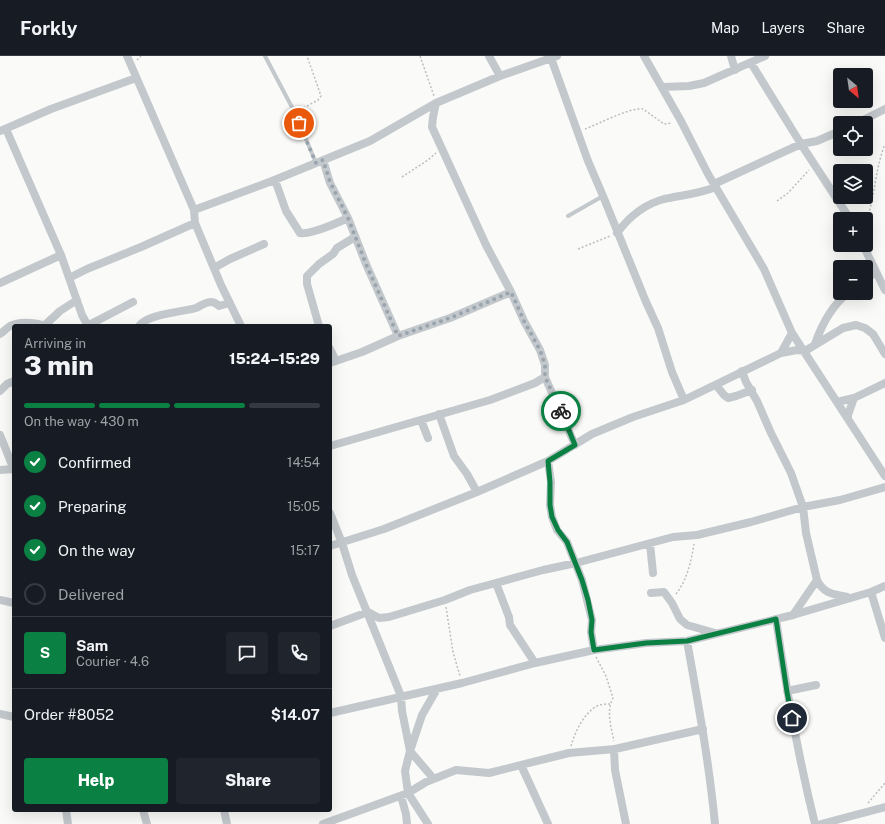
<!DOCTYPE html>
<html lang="en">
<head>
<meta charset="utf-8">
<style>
	:root { --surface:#171b24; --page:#20242c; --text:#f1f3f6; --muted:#9ea1a6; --line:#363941; --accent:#0b8043 }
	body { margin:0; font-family:"Public Sans",sans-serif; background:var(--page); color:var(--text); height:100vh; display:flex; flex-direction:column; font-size:15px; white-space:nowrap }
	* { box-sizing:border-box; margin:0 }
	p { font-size:13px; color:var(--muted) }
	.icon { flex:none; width:22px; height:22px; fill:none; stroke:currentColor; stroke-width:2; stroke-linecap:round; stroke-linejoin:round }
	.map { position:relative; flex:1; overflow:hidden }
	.drawer { position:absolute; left:12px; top:268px; width:320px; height:488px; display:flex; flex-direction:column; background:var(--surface); border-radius:4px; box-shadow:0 4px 16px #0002 }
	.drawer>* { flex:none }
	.needle { width:26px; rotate:151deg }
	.fabs { position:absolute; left:833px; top:12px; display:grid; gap:8px }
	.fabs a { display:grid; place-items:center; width:40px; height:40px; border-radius:4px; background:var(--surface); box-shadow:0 4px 16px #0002; font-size:20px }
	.pin { position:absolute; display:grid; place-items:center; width:34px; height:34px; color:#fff; margin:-17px; border:2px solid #fff; border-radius:50%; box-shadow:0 1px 4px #0007 }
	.courier { position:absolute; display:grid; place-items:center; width:40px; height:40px; margin:-20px; border:3px solid #0b8043; border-radius:50%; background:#fff; color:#222; box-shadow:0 1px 5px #0007 }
	.summary em { font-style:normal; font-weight:800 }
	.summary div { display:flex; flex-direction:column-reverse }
	.summary { display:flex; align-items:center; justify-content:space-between; height:68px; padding:0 12px }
	h1 { font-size:26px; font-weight:800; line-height:30px }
	.bar { display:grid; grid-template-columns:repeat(4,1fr); gap:6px 4px; align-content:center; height:48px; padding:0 12px }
	.bar i { height:5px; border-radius:3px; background:var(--line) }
	.bar .on { background:var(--accent) }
	.bar p { grid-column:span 4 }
	.line { display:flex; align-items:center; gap:10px; padding:0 12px; border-top:1px solid var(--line) }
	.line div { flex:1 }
	.round { display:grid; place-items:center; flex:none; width:42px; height:42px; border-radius:4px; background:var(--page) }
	ol { padding:0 12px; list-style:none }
	li { display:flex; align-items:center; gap:12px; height:44px }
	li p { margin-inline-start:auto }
	li .icon { padding:4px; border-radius:50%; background:var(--accent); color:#fff; stroke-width:4 }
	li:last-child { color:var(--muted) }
	li i { width:22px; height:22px; border:2px solid var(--line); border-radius:50% }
	.cta { display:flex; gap:8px; margin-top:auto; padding:8px 12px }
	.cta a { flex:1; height:46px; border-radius:4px; background:var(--accent); color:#fff; font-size:16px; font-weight:800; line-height:46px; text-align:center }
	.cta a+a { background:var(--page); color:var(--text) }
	header { display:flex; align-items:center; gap:24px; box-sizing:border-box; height:56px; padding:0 20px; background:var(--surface); border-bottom:1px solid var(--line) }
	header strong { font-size:19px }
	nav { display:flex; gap:22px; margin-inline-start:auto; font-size:14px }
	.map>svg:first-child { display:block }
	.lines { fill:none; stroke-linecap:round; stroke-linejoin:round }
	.path { stroke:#bbbfc2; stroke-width:1.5; stroke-dasharray:2 2; stroke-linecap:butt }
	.service { stroke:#c3c8cc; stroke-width:4 }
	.minor { stroke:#c3c8cc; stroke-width:8 }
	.done { stroke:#99a4ac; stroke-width:4; stroke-dasharray:0 7.2 }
	.route { stroke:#0b8043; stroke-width:5 }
</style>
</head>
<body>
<header>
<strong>Forkly</strong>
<nav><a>Map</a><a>Layers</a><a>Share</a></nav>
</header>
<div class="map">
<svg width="885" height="768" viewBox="0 0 885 768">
	<rect width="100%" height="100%" fill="#fafaf8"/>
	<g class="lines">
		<path class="path" d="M420,0L434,40
			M137,4L141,0
			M300,54L318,44L321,40L307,0
			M585,73C599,68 630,51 643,53L664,68L672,67
			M402,121L428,104L436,97
			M777,145L788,137L809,114
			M866,166C875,141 875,113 885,88
			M578,193L610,180
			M676,538C687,524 691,506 694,488
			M446,551L453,596L460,620
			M596,601L606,620L613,642C606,655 611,671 614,685
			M571,690C575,676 584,657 597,650C601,648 606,648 610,648
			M868,747L885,727"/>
		<path class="service" d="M265,0L295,57L316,107
			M568,160L603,140"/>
		<path class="minor" d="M127,0L194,154L195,167L221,229L241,270
			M489,0L500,20
			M644,0L681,65L708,118L764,213L792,277L885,420
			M731,0L735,14
			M551,2L588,105L603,140L646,246L658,272L672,316L684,344
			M751,7L801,88L850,163
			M663,31L689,30L704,27L765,0
			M436,47L433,61L432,71L486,189L511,236L524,265L540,294L545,309V321L575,389
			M857,67L885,53
			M6,73L61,199L82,259L88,270
			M0,75L51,53L136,22
			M323,104L330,127L348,162L366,208L398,280
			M275,124L286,155L300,177C310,179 337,167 348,162
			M714,128L801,88L817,85L840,75
			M194,154L272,125L370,85L436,47L500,20L557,0
			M617,177C629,161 645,148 664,143C683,139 698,138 716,131
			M863,189L885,234
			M214,212L230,203L264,188
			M69,222L87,213L141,191L195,167
			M866,223L876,216
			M0,227L61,199
			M45,269L60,255L77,244
			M87,270L133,246
			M139,270C147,258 182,256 196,252C201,250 205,246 211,246C214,246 217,248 219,250L230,247
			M319,270L307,228V220L319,208L333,198L337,192L355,181
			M0,278C3,276 7,272 10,270C21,264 36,267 47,270
			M815,288C822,268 831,250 848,237
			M330,293L336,305
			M781,297L797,294L805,295L843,272L856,269L865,272L873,278L885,298
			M330,307L362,296L398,280L450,262L511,236
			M742,315L746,326L757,345L771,377L791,417L803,451L806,477L817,524L793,559
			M716,329L724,339L728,342L736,340L752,334
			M0,335L7,328L14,325
			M837,346L854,342L885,327
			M439,358L454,400L467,418L477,436
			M848,362V359L854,342
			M421,364L428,382
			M0,379L14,414
			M330,390L490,344L535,327L545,321
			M548,405L551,426L550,449L552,461L557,474L567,486L582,524L592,564L591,576L594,594
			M0,414L14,413
			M330,457L342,487L352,519L401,640L402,655L410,695L405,715L408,737L428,768
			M650,488L653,517
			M330,490L384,473L477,436L548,405L592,378L633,361L684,344L781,297L792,277
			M817,524C824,538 833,538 847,541
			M496,527L509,561L510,569L535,607
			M871,536L885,582
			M651,537L664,536L672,547L680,563L687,569L715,577
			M0,544L14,547
			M776,563C786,632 798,700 815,768
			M330,570L368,556L379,562L389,561L445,544L470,534L543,514L576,507L673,481L697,479L751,466L803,451L840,444L885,431
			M687,585C698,646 709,706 715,768
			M787,635L816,629
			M330,657L462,627L535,607L594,594L646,587L687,585L793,559L871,536L885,530
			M0,658L14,661
			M614,693L615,714L626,768
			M521,709L548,768
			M433,722L410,695L422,659L437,633
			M401,740L406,758L407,768
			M66,754L68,768
			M143,754L147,768
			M224,754L227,768
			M323,768L408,737L426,726L456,714L489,717L569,697L615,693L703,673
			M821,768L885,751"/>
	</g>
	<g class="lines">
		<path class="done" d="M299,67L316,107L323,104L330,126L348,162L366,208L398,280L450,262L511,236L524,265L540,294L545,309V321L561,355"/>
		<path class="route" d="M561,355L575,389L548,405L550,426V449L552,461L558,474L567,486L582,524L588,544L592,564L591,576L594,594L646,587L687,585L776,563L787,636L792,662"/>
	</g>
</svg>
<div class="fabs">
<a><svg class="needle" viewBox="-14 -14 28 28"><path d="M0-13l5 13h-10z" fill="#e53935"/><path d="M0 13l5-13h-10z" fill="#9ea1a6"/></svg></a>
<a><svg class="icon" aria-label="locate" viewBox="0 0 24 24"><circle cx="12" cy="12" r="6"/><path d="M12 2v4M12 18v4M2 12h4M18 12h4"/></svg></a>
<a><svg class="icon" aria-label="layers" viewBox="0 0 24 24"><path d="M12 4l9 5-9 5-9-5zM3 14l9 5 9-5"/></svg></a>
<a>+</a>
<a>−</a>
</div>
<div class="pin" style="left:299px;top:67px;background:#ea580c"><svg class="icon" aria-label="bag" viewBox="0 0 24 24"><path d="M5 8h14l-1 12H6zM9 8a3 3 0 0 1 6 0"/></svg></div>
<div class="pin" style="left:792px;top:662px;background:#1f2937"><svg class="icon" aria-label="home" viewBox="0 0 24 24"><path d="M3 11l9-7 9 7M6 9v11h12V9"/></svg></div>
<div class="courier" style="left:561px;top:355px"><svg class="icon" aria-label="bike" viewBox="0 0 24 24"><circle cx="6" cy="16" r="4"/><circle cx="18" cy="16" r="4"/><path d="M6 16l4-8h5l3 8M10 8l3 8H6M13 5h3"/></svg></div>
<section class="drawer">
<div class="summary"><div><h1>3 min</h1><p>Arriving in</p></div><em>15:24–15:29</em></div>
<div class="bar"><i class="on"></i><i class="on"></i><i class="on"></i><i></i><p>On the way · 430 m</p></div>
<ol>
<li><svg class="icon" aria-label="check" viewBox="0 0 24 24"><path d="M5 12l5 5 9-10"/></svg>Confirmed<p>14:54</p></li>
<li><svg class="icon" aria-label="check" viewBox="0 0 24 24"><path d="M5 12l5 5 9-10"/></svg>Preparing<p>15:05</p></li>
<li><svg class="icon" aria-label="check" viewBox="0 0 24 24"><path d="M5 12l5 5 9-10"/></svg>On the way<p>15:17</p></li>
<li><i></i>Delivered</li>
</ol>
<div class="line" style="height:72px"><b class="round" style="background:var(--accent);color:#fff">S</b><div><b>Sam</b><p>Courier · 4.6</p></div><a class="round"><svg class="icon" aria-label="chat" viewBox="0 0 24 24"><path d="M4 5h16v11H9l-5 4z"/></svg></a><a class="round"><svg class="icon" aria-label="phone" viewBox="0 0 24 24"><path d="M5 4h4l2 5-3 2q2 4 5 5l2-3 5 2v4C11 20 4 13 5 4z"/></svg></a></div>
<div class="line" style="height:52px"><div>Order #8052</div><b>$14.07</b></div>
<div class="cta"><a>Help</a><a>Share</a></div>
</section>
</div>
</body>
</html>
